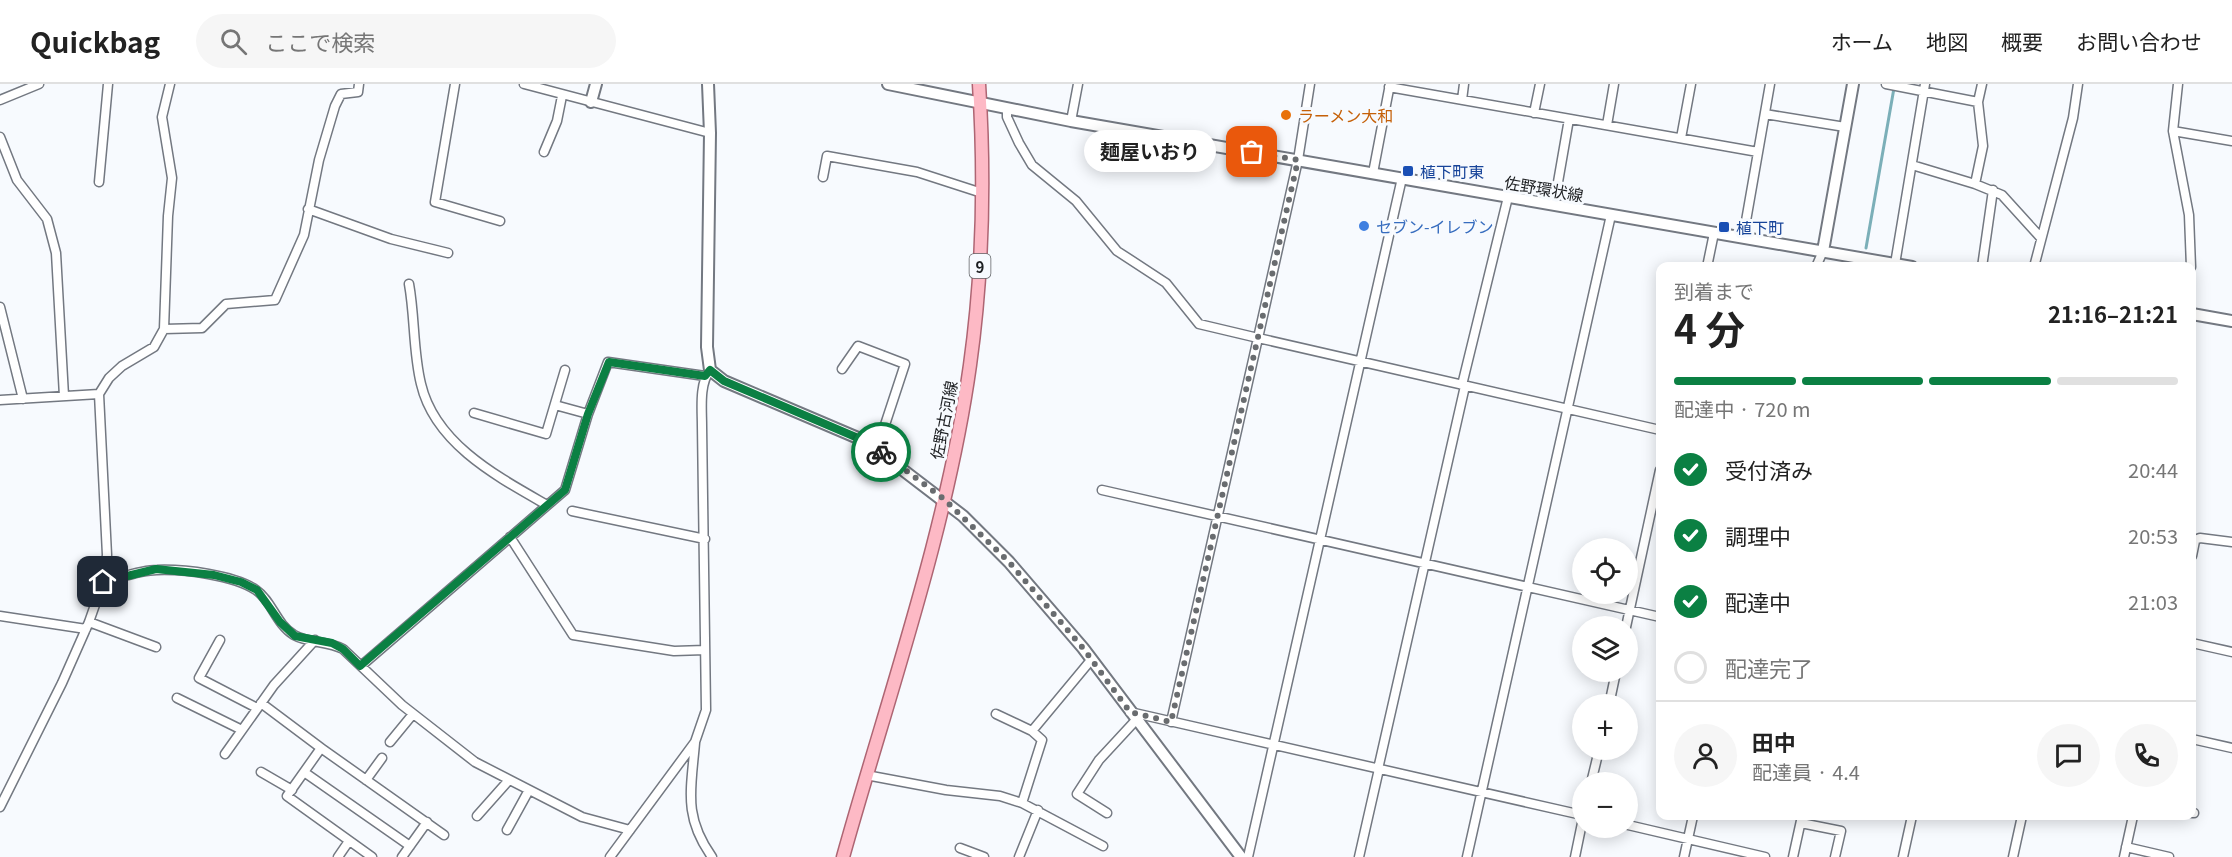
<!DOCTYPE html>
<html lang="ja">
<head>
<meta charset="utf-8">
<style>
	:root { --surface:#fff; --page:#f6f6f6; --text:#222; --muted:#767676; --line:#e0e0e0; --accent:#0b8043 }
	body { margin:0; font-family:Georgia,"Noto Sans JP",serif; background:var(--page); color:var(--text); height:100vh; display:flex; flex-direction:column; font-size:22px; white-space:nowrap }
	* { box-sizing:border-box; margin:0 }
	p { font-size:20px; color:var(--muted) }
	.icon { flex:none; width:33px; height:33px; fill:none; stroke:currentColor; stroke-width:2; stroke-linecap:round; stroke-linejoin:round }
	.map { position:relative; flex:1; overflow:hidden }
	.sheet { position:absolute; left:1656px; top:178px; width:540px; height:558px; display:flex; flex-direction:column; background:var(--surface); border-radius:12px; box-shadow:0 3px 15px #0003 }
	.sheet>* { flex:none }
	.fabs { position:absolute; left:1572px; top:454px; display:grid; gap:12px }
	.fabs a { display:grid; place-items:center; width:66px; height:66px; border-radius:50%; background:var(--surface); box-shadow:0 3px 15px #0003; font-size:30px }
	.pin { position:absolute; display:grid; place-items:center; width:51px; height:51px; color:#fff; margin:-26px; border-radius:12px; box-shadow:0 3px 9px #0006 }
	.courier { position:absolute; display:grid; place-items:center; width:60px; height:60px; margin:-30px; border:4px solid #0b8043; border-radius:50%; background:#fff; color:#222; box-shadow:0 2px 8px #0007 }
	.bubble { position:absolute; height:42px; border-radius:21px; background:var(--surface); box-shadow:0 3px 15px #0003; font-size:20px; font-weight:700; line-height:42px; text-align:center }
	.headline em { font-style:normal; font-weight:700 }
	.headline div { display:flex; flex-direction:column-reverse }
	.headline { display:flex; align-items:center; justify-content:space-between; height:102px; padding:0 18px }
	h1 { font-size:39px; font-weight:700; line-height:45px }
	.bar { display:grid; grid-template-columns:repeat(4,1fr); gap:9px 6px; align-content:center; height:72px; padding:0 18px }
	.bar i { height:8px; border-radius:4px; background:var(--line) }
	.bar .on { background:var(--accent) }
	.bar p { grid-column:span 4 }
	.line { display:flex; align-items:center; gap:15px; padding:0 18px; border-top:2px solid var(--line) }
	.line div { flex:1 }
	.round { display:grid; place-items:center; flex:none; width:63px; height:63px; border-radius:32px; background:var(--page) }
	ol { padding:0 18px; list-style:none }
	li { display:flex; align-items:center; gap:18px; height:66px }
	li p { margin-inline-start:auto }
	li .icon { padding:6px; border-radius:50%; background:var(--accent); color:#fff; stroke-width:4 }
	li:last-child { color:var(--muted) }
	li i { width:33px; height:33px; border:3px solid var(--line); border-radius:50% }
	header { display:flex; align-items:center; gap:36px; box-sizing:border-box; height:84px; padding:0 30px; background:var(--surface); border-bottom:2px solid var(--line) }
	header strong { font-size:28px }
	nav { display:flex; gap:33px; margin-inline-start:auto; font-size:21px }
	.search { width:420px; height:54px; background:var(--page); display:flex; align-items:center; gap:15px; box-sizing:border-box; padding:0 21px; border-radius:33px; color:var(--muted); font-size:22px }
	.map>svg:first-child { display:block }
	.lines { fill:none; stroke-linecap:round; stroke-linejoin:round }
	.stream { stroke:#7bafb8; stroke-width:3 }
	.street-casing { stroke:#737881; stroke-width:11 }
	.secondary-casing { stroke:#737881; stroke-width:14 }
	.primary-casing { stroke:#ae6573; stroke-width:15 }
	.street { stroke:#fff; stroke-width:8 }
	.secondary { stroke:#fff; stroke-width:10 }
	.primary { stroke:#fdb9c5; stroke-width:12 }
	.done { stroke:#696c6f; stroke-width:6; stroke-dasharray:0 10.8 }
	.route { stroke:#0b8043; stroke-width:8 }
	.food-dot { fill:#e8710a; stroke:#f7fafe; stroke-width:2 }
	.transit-dot { fill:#1a4fb4; stroke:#f7fafe; stroke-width:2 }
	.shop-dot { fill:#3f7fe0; stroke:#f7fafe; stroke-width:2 }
	.labels { text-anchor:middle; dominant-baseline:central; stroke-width:6; stroke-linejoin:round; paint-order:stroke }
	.shield { fill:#f7fafe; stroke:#5e6164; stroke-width:1.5 }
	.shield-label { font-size:15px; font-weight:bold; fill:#1d1f22 }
	.food-label { font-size:16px; fill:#c56008; stroke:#f7fafe; text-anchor:start }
	.transit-label { font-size:16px; fill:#164399; stroke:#f7fafe; text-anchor:start }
	.street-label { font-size:16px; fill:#1d1f22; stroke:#f7fafe }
	.shop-label { font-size:16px; fill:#366cbe; stroke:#f7fafe; text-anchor:start }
</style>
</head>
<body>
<header>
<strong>Quickbag</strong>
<div class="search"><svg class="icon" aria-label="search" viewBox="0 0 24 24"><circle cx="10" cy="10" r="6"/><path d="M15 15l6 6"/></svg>ここで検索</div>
<nav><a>ホーム</a><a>地図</a><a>概要</a><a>お問い合わせ</a></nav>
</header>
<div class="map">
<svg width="2232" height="773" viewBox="0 0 2232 773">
	<rect width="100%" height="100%" fill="#f7fafe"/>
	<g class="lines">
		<path class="stream" d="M1866,164L1894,4"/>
		<g class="street-casing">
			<path id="street" d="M455,0L435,118L500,137
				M524,0L710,49
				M1310,0L1298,76L1258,254L1660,346
				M1886,0L1978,18
				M1982,0L1978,18L1983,62L1975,100L2002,111L2041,154
				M2178,0L2173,47L2189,131L2191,183
				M1389,3L1758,68
				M0,16L39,0
				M1462,16L1464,0
				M1007,25V33L1019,59L1032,81L1076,117L1117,167L1166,199L1199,240L1258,254L1171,638
				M1534,29L1540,0
				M1765,30L1845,43
				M1071,37L1078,0
				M1607,41L1614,0
				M2173,47L2232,57
				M0,53L17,96L47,135L56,169L64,312
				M1681,54L1691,0
				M544,68L557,37L562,12
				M1912,81L1975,100
				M1373,89L1390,0
				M823,93L827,72L917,88L982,109
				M99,98L108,0
				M1554,121L1569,35
				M308,125L391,155L448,169
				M1743,154L1770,0
				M1895,180L1925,0
				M1707,183L1714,149
				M1816,183L1823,167
				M1982,183L1993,106
				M2034,183L2073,34L2078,0
				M409,200C415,233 413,268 421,300C435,360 498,393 547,421
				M0,223L23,315
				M164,245L202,244L226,220L275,216L304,151L319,76L335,22L341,10L358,8L359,0
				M842,285L858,262L905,280L877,365
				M1462,301L1508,113
				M0,316L99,310
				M555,321L588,330
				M474,329L546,350L565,286
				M1102,406L1660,533
				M572,427L705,455
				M510,453L573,551L674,567L705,566
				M2192,457L2200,454L2232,458
				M2192,472L2195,457
				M103,498C120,494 140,486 157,486C184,485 234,491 256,506C272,517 276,540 294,551C308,559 328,557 343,565L402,621L475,678L582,733L630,746
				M0,532L86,545
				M89,538L156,563
				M1626,543L1660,386
				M220,556L199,594L257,624
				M2192,559L2232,568
				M361,582L565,406L588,330L608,278L705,292
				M177,614L242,646
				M261,619L321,664
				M1609,621L1616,588
				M1130,628L1582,731
				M996,630L1032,647L1042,656L1022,719
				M1032,647L1091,576
				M2192,655L2232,664
				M390,658L413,630
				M695,659C691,706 683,732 712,773
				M225,670L274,601L315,556
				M1378,685L1465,302
				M261,688L292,706
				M304,688L410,762
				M866,691L946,706L1000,712L1022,719L1103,762
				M366,696L382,674
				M1591,699L1599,666
				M0,723L62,599L89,538L103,498L107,471L99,310L109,294L122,282L154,263L164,245L168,132L172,94L162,33L170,0
				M1107,729L1077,710L1099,676L1136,636
				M2192,729H2194
				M477,732L509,696
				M1801,739L1841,747L1835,773
				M1628,741L1765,773
				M507,746L529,706
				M2126,763L2169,773
				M960,764L984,773
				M338,773L349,757
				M372,773L287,712L321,664L444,751
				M402,773L427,738
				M610,773L695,658L706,626L702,342C702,325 699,300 710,286
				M1019,773L1038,726
				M1248,773L1402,94
				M1359,773L1379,685
				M1467,773L1611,131
				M1575,773L1582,739
				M1684,773L1693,732
				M1793,773L1802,732
				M1903,773L1912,732
				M2013,773L2022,732
				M2124,773L2133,732"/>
		</g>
		<g class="secondary-casing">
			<path id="secondary" d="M708,0L710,49L707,263L710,286L724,297L865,357L963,432L1009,478L1083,564L1241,773
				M888,0L1071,37L1912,183
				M591,18L596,0
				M1823,167L1853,0
				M2192,230L2232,237"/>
		</g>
		<g class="primary-casing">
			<path id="primary" d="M843,773C888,612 947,446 970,281C983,188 985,94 979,0"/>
		</g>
		<use href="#street" class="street"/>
		<use href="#secondary" class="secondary"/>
		<use href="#primary" class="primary"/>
	</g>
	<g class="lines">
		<path class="done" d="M881,368L944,415L1009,478L1083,564L1130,628L1171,638L1298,76L1252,68"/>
		<path class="route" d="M103,498L156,485L214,491L241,498L257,506L280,538L295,552L332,559L343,565L360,582L565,406L588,330L609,278L705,292L710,286L724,297L865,357L881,368"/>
	</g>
	<circle class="food-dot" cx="1286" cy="31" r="6"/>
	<g class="transit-dot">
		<rect x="1402" y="81" width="12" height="12" rx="3"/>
		<rect x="1718" y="137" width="12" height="12" rx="3"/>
	</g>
	<circle class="shop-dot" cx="1364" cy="142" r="6"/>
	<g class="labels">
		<rect class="shield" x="969.5" y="170" width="21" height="24" rx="4.5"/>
		<g class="shield-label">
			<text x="980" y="182">9</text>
		</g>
		<g class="food-label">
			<text x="1298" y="31">ラーメン大和</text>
		</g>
		<g class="transit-label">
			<text x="1420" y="87">植下町東</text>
			<text x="1736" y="143">植下町</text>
		</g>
		<g class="street-label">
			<text transform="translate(1544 104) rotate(10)">佐野環状線</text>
			<text transform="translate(943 336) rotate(-79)">佐野古河線</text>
		</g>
		<g class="shop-label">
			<text x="1376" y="142">セブン-イレブン</text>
		</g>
	</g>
</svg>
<div class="fabs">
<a><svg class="icon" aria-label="locate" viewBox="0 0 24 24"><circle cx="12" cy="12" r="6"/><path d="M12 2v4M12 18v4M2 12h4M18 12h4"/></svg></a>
<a><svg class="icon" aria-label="layers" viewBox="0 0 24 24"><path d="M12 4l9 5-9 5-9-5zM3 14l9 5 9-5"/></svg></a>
<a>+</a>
<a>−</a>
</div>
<div class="pin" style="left:1252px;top:68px;background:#ea580c"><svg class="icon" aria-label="bag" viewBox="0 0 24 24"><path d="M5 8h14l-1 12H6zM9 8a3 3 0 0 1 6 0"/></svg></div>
<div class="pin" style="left:103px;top:498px;background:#1f2937"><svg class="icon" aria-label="home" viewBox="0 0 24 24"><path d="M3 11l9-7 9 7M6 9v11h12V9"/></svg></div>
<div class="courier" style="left:881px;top:368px"><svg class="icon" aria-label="bike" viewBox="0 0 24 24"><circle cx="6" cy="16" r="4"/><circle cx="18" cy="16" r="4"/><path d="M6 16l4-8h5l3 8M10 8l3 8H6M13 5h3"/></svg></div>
<div class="bubble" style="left:1084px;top:46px;width:132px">麺屋いおり</div>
<section class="sheet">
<div class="headline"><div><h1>4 分</h1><p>到着まで</p></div><em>21:16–21:21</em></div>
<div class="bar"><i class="on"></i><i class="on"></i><i class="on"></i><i></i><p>配達中 · 720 m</p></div>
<ol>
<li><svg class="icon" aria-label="check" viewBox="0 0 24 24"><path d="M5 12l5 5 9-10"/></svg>受付済み<p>20:44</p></li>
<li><svg class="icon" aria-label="check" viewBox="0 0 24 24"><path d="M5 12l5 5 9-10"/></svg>調理中<p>20:53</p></li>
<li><svg class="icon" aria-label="check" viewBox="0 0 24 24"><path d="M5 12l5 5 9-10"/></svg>配達中<p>21:03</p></li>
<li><i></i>配達完了</li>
</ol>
<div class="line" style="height:108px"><a class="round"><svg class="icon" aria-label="person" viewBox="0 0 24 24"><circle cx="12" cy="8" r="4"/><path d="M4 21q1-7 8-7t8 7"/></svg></a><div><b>田中</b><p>配達員 · 4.4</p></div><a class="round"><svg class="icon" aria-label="chat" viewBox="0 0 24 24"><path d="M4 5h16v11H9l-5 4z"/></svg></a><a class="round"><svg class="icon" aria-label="phone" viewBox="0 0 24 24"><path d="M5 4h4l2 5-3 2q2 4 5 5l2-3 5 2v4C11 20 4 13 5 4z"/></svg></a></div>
</section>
</div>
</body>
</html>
